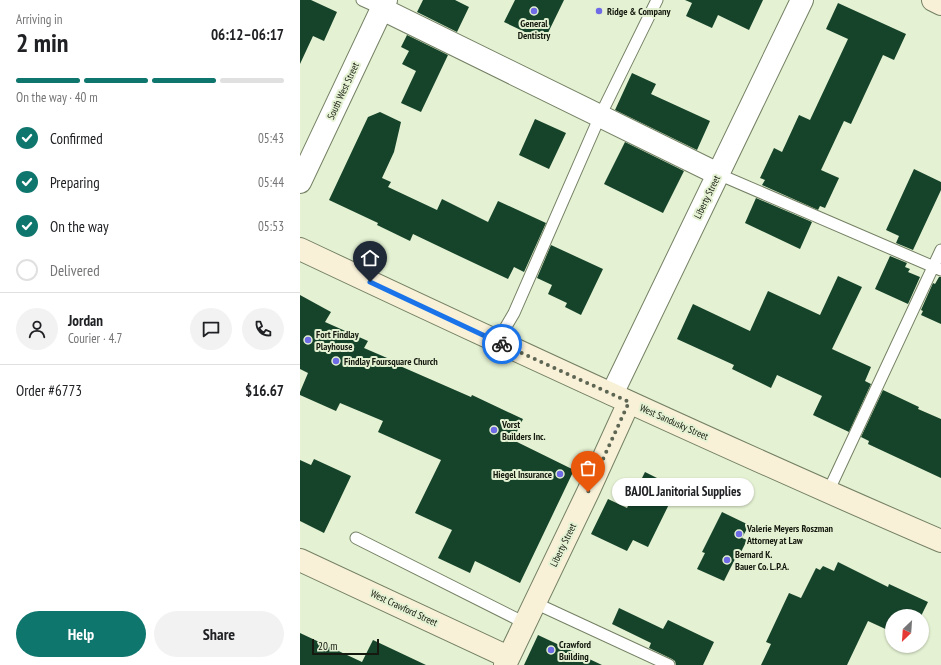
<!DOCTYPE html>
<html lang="en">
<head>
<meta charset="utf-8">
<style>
	:root { --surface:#fff; --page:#f2f2f2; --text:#202124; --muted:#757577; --line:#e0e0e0; --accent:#0f766e }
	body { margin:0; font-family:"PT Sans Narrow",sans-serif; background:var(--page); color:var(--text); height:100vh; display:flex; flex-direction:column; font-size:15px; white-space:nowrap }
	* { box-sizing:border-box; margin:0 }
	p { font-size:13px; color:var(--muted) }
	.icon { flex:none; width:22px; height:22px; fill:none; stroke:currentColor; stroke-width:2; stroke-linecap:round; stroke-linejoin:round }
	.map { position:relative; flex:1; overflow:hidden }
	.sheet { display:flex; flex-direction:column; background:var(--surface); width:300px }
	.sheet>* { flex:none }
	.needle { width:26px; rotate:205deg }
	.fabs { position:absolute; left:585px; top:609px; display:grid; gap:8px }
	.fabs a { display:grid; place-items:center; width:44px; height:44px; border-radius:50%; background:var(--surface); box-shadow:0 1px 3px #0004; font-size:20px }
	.scale { position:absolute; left:12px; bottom:10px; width:67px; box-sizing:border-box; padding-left:4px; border:2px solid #15190f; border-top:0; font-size:11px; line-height:14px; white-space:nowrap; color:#15190f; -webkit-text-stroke:3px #e4f1d2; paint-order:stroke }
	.pin { position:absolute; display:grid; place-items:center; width:34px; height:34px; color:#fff; margin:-41px -17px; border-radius:50% 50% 50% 0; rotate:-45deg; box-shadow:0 0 4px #0007 }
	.pin .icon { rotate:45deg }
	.courier { position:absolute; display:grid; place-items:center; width:40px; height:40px; margin:-20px; border:3px solid #1a73e8; border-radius:50%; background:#fff; color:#222; box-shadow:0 1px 5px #0007 }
	.bubble { position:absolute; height:28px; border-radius:14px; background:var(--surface); box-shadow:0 1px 3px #0004; font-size:13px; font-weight:600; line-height:28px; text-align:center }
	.overview em { font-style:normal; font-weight:600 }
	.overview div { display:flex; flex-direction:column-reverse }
	.overview { display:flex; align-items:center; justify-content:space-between; height:68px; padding:0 16px }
	h1 { font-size:26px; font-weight:600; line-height:30px }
	.bar { display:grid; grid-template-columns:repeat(4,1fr); gap:6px 4px; align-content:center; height:48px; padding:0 16px }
	.bar i { height:5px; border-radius:3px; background:var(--line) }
	.bar .active { background:var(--accent) }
	.bar p { grid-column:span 4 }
	.line { display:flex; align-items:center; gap:10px; padding:0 16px; border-top:1px solid var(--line) }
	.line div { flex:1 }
	.round { display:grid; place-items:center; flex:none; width:42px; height:42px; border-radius:21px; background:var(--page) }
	ol { padding:0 16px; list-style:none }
	li { display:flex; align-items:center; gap:12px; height:44px }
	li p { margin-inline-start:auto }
	li .icon { padding:4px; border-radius:50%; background:var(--accent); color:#fff; stroke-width:4 }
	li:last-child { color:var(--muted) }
	li i { width:22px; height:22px; border:2px solid var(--line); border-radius:50% }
	.action { display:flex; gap:8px; margin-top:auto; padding:8px 16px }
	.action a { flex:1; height:46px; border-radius:24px; background:var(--accent); color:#fff; font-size:16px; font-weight:600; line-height:46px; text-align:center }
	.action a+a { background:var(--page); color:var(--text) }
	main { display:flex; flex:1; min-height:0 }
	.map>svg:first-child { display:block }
	.building { fill:#16442b }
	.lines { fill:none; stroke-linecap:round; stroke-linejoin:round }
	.lane-casing { stroke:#748064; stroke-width:13 }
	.street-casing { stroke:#748064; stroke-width:24 }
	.secondary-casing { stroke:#748064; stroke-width:24 }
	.lane { stroke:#fff; stroke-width:11 }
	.street { stroke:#fff; stroke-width:22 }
	.secondary { stroke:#f8f1d8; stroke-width:22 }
	.done { stroke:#5d6553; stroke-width:4; stroke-dasharray:0 7.2 }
	.route { stroke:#1a73e8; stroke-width:5 }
	.poi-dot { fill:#6f6be6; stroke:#e4f1d2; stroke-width:1.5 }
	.labels { text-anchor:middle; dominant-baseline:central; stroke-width:4; stroke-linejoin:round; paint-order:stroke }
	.poi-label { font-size:10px; font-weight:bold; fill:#15190f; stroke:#e4f1d2; text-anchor:start }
	.street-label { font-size:10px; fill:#15190f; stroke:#e4f1d2 }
</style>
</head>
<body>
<main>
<section class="sheet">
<div class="overview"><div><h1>2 min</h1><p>Arriving in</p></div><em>06:12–06:17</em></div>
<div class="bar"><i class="active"></i><i class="active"></i><i class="active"></i><i></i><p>On the way · 40 m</p></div>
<ol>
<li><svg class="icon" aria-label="check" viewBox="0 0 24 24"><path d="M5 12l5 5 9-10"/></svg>Confirmed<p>05:43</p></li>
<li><svg class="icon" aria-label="check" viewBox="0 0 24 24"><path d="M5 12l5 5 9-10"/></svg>Preparing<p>05:44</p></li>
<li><svg class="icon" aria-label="check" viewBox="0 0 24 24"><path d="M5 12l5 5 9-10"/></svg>On the way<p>05:53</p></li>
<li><i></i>Delivered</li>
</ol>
<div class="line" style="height:72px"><a class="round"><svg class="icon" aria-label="person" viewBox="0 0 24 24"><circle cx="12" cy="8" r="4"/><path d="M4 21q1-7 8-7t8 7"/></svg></a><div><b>Jordan</b><p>Courier · 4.7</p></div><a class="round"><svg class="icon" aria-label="chat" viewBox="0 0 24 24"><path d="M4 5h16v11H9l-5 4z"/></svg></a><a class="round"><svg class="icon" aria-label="phone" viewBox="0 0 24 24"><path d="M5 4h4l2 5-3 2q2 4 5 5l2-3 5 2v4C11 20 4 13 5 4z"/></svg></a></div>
<div class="line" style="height:52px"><div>Order #6773</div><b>$16.67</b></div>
<div class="action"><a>Help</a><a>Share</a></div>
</section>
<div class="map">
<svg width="641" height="665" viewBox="0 0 641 665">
	<rect width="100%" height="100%" fill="#e4f1d2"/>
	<path class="building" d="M0,0H11L37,12L24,41L13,36L0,64Z
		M123,0H155L169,7L157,32L117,12Z
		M215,0H264L244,41L204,22Z
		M385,0H463L449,30L418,15L412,28L386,16L392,3Z
		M538,3L606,34L594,60L583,55L551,124L544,121L521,170L539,178L525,208L520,206L518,210L462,185L465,180L460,178L474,148L482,152L499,115L510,120L548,39L526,29Z
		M107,35L148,55L121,112L101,103L116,71L102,64L109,51L101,47Z
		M332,73L356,84L351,94L410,121L397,150L315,110Z
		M80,112L101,122L94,152L82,178L91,182L88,187L137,210L142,199L188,222L198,201L246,223L224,272L214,267L208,279L157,255L113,234L110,241L77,225L78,223L29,200L68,117Z
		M235,119L266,133L249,169L219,155Z
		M325,142L384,171L363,213L304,184Z
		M614,169L641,182V190L613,250L596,243L599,236L586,230Z
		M456,198L512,222L500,249L445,223Z
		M251,245L303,269L281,315L265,307L267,303L248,294L252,285L237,278Z
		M590,256L607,263L605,267L610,269L608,272L620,277L608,304L575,289Z
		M538,276L562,287L532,349L571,367L565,381L571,384L549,432L513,415L522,396L477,375L471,388L432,369L434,365L377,339L393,304L450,331L468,291L520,315Z
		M639,277H641V324L621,315L623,311L621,310L633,283L635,284Z
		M0,295L31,312L25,322L68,341L64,348L101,364L100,366L171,397L172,395L223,419L213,440L274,470L220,583L175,561L170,573L138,558L152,530L115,513L141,460L78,432L83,421L40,403L36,411L0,395V392L8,373L0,369Z
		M583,390L619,407L618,409L641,419V478L568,444L569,441L561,437Z
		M14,459L51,476L24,533L0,521V460L11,465Z
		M345,472L377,488L348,547L333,540L327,551L291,534L308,499L327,508Z
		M422,512L449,525L442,538L447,540L437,560L435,559L424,581L397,569L405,553L402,552Z
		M538,562L588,587L589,584L628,602L621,616H592V632L568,621L547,665H461L471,644L466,642L489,593L501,598L516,568L520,570L523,566L534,571Z
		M319,608L363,629L368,620L414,642L403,665H376L375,661L372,659L349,648L351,643L312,624Z
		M0,633L62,662L73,640L126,665H0Z
		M238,635L302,665H224Z"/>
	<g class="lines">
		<g class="lane-casing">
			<path id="lane" d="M62,0L82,9
				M418,174L641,270
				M197,342L214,313L300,116L357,0
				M528,492L641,250
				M56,538L225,623
				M235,603L369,665"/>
		</g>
		<g class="street-casing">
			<path id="street" d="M82,9L418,174
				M0,182L86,0
				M312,394L502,0"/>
		</g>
		<g class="secondary-casing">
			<path id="secondary" d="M633,0L641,4
				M0,249C212,349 425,448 641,541
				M0,560L208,657
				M205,665L288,492L329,402"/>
		</g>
		<use href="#lane" class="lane"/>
		<use href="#street" class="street"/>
		<use href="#secondary" class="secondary"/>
	</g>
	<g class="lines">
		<path class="done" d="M202,344L329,402L288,492"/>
		<path class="route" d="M70,282L202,344"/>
	</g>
	<g class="poi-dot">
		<circle cx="234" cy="11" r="4"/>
		<circle cx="299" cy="11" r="4"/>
		<circle cx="8" cy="340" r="4"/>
		<circle cx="36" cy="361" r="4"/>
		<circle cx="194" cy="430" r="4"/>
		<circle cx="260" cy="474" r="4"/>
		<circle cx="439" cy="534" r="4"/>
		<circle cx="427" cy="560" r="4"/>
		<circle cx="251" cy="650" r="4"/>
	</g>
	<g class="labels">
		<g class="poi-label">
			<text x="307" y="11">Ridge &amp; Company</text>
			<text x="234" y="23" text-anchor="middle">General<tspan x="234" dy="12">Dentistry</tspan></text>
			<text x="16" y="334">Fort Findlay<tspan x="16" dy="12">Playhouse</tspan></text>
			<text x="44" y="361">Findlay Foursquare Church</text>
			<text x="202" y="424">Vorst<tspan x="202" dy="12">Builders Inc.</tspan></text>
			<text x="252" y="474" text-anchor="end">Hiegel Insurance</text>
			<text x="447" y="528">Valerie Meyers Roszman<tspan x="447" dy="12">Attorney at Law</tspan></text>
			<text x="435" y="554">Bernard K.<tspan x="435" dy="12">Bauer Co. L.P.A.</tspan></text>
			<text x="259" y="644">Crawford<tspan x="259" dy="12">Building</tspan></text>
		</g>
		<g class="street-label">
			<text transform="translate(43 91) rotate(-65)">South West Street</text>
			<text transform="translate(407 197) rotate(-64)">Liberty Street</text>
			<text transform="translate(374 422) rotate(24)">West Sandusky Street</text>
			<text transform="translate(263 545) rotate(-64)">Liberty Street</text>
			<text transform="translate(104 608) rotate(25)">West Crawford Street</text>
		</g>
	</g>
</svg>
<div class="fabs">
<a><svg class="needle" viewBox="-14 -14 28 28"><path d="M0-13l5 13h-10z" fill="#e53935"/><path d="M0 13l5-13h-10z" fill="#757577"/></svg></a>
</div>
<div class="scale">20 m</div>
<div class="pin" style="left:288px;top:492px;background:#ea580c"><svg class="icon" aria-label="bag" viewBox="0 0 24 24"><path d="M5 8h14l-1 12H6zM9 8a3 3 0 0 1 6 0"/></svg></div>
<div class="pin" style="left:70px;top:282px;background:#1f2937"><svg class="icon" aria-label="home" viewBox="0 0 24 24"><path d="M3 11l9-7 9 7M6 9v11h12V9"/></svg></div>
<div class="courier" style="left:202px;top:344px"><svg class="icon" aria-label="bike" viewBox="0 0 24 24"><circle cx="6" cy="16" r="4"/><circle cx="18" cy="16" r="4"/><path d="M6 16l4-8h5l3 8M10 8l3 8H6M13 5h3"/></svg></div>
<div class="bubble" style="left:312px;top:478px;width:142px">BAJOL Janitorial Supplies</div>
</div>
</main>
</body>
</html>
